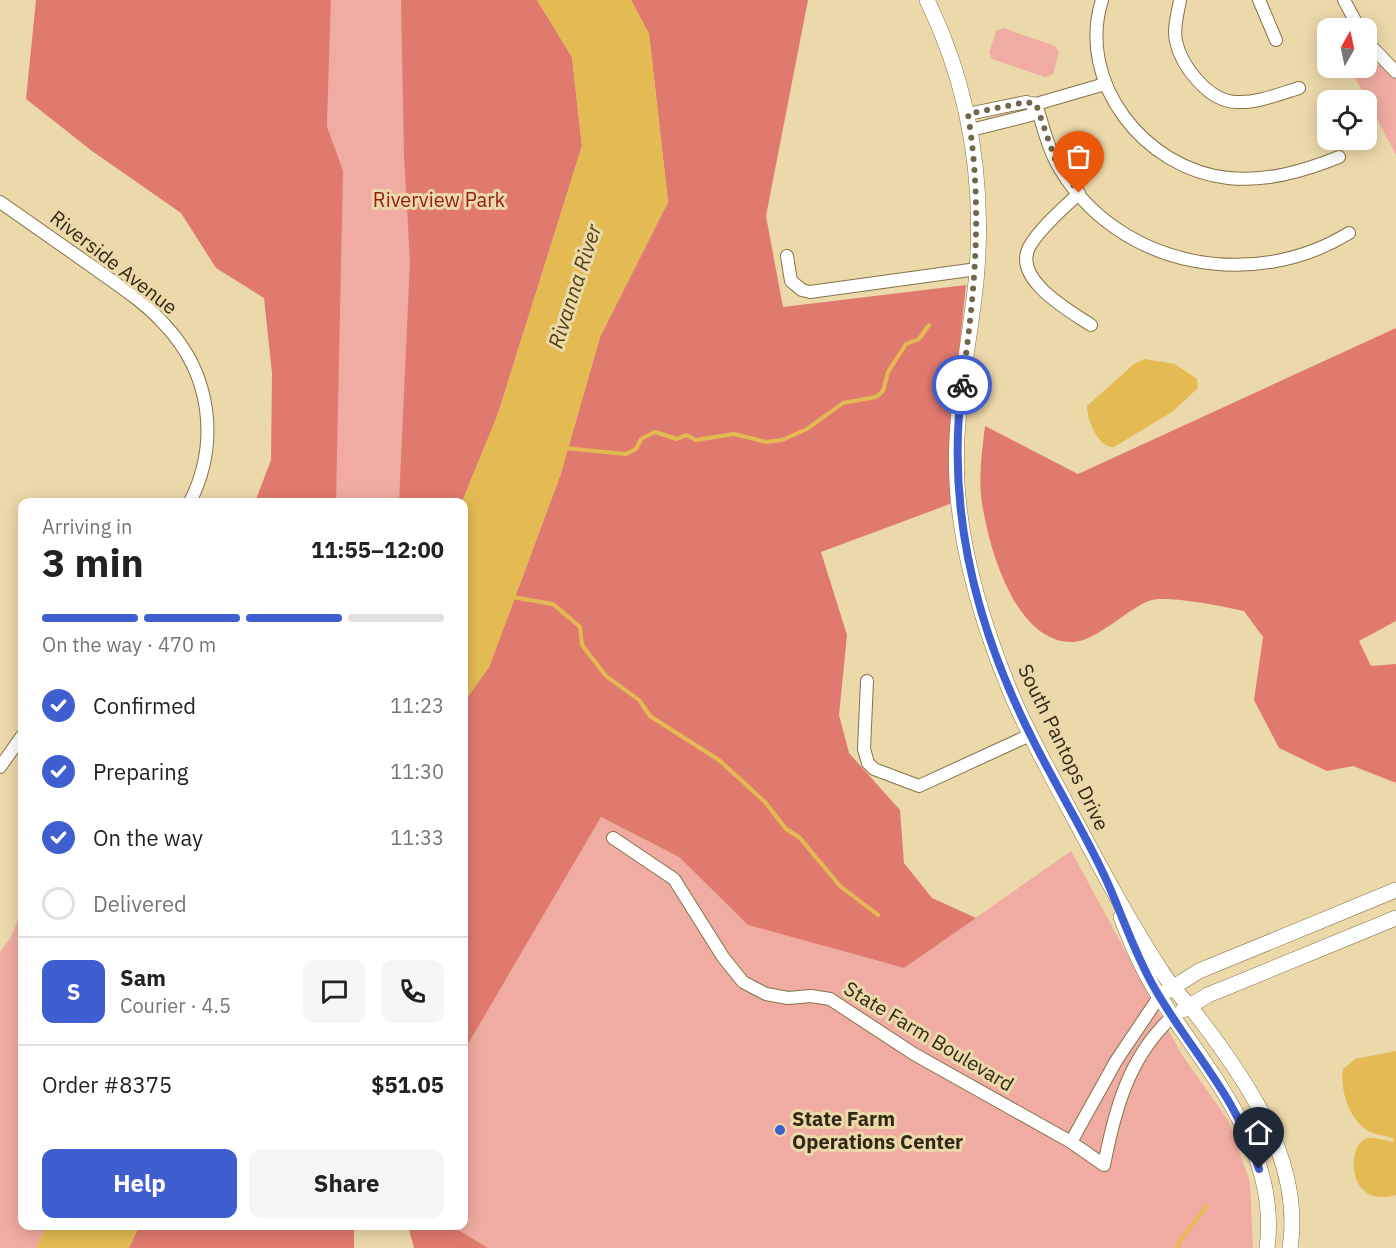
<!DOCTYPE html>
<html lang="en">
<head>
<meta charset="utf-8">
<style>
	:root { --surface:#fff; --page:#f6f6f6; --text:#222; --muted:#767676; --line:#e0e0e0; --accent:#3f5fd1 }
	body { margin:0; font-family:"IBM Plex Sans",sans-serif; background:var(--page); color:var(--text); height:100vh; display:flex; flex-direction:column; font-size:22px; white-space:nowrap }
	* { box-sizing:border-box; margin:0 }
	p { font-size:20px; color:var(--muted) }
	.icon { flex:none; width:33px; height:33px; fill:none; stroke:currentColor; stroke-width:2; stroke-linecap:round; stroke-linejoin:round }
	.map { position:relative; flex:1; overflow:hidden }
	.drawer { position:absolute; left:18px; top:498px; width:450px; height:732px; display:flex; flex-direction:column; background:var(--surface); border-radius:12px; box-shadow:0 3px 15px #0003 }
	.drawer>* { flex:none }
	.needle { width:39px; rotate:9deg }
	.tools { position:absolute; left:1317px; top:18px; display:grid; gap:12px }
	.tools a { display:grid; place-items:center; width:60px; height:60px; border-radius:12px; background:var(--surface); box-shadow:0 3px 15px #0003; font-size:30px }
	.pin { position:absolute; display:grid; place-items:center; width:51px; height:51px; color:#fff; margin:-62px -26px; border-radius:50% 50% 50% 0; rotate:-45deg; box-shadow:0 0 6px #0007 }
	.pin .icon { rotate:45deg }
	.courier { position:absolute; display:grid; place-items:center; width:60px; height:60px; margin:-30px; border:4px solid #3f5fd1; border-radius:50%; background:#fff; color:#222; box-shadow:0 2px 8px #0007 }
	.headline em { font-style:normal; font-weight:700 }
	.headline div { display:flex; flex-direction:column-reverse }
	.headline { display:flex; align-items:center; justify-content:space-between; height:102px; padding:0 24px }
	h1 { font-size:39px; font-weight:700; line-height:45px }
	.bar { display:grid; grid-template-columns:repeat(4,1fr); gap:9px 6px; align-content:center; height:72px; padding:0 24px }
	.bar i { height:8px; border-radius:4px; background:var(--line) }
	.bar .on { background:var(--accent) }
	.bar p { grid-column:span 4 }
	.line { display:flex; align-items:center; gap:15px; padding:0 24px; border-top:2px solid var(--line) }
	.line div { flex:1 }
	.round { display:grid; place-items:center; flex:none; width:63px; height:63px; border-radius:12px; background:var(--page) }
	ol { padding:0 24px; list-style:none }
	li { display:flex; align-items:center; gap:18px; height:66px }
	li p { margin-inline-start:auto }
	li .icon { padding:6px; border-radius:50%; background:var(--accent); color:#fff; stroke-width:4 }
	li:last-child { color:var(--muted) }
	li i { width:33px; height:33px; border:3px solid var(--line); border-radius:50% }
	.button { display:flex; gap:12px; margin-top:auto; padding:12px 24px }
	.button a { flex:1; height:69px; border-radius:12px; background:var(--accent); color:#fff; font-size:24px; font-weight:700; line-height:69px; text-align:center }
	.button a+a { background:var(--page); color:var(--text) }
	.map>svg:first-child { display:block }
	.green { fill:#f0aca2 }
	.forest { fill:#e17a6e }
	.water { fill:#e4bb53 }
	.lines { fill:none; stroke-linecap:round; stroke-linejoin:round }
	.stream { stroke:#e4bb53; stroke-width:4 }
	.minor-casing { stroke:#847348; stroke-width:14 }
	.tertiary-casing { stroke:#847348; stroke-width:16 }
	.minor { stroke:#fff; stroke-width:12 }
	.tertiary { stroke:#fff; stroke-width:15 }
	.done { stroke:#72674a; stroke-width:6; stroke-dasharray:0 10.8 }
	.route { stroke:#3f5fd1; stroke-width:8 }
	.poi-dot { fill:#3f5fd1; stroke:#ecd9aa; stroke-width:2 }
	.labels { text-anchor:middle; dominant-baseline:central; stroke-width:6; stroke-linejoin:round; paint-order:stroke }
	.park-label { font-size:20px; fill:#971a17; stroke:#ecd9aa }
	.street-label { font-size:20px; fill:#312917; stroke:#ecd9aa }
	.poi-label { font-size:20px; font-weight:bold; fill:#312917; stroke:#ecd9aa; text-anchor:start }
	.water-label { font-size:21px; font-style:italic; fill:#4f3e13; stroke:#ecd9aa }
</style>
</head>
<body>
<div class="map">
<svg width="1396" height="1248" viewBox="0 0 1396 1248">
	<rect width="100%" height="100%" fill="#ecd9aa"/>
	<path class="green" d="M331,0H401L402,5L405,0H537L462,502H287L337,385L339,268L286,235L333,142L327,126Z
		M1003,28L1055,46L1059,52L1053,74L1045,77L992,59L989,53L996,31Z
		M1367,51L1375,63L1396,77V155L1350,68H1366Z
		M601,817L679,857L748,925L904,968L1071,851L1182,1055L1228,1120L1250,1182L1253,1248H488L452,1226H464V1051Z
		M22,910V1226H47L36,1248H0V952L11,937Z"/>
	<path class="forest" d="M36,0H331L327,126L343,171L336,502H255L271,460L272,373L264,298L216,268L181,213L92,151L26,99Z
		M401,0H537L572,57L582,146L498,414L462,502H399L410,261L404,155Z
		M631,0H808L766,216L783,307L966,285L950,433V504L821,552L847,635L839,715L849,753L900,810L904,863L932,898L976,918L904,968L748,925L679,857L601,817L464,1051V702L489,667L560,476L600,337L668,202L649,34Z
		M1396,328V621L1359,641L1371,666L1396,664V783L1353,766L1327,771L1279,748L1254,700L1263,637L1244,611C1225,607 1165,594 1149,601C1129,608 1095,642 1073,642C1015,643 989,548 982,503C978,478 982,451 985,426L1078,474Z
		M139,1226H354V1248H129Z
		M408,1226H452L488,1248H414Z"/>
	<path class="water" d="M537,0H631L649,34L668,202L600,337L560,476L489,667L464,702L462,502L498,414L582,146L572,57Z
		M1144,359L1175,364L1197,379L1198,388L1172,412L1114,447C1098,448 1087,420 1087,406L1134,364Z
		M1396,1051V1195C1346,1209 1347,1146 1365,1139C1373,1136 1385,1140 1393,1142L1394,1139C1385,1135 1374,1135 1367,1130C1348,1118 1340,1089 1343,1069L1355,1059Z
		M47,1226H139L129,1248H36Z"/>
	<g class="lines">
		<path class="stream" d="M564,448L626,454L636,449L641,439L655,432L677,439L686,435L696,440L734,434L766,442L782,440L807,429L843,403L876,397L883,391L888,372L906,344L919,339L929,325
			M512,597L553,604L580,627L582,645L606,676L639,700L650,716L719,760L765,802L786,829L800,838L840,886L878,915
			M1178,1248L1179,1242L1207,1206"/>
		<g class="minor-casing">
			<path id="minor" d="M1102,0C1076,83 1145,169 1228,178C1267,182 1304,171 1339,157
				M1180,0C1178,12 1173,29 1176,41C1181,66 1209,102 1237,102C1258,103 1279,94 1299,88
				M1259,0L1276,40
				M1344,0L1359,28
				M1366,41L1396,72
				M1036,104C1043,126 1048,149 1060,169C1120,268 1253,292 1349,233
				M968,114L1026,102L1036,104L1105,84
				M971,130L1031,115L1036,104
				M1079,193C1063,209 1043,225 1031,244C1009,277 1068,310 1091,325
				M0,202C30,223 60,244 90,265C116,284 144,301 165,325C211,374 220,442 190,502
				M787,256L791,281L802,290L810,292L977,269
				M867,681L864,749L868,763L874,769L919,786L1030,735
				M0,767L22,736
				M613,838L674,879L723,957L743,982L766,994L788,998L811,996L830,999L914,1054L1071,1142L1104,1165C1115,1109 1129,1056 1173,1016
				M1071,1142L1116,1061L1159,997"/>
		</g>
		<g class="tertiary-casing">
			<path id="tertiary" d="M927,0C970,88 985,184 976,282C969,348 953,415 957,483C961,554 983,625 1010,691C1026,730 1047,767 1067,805C1098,863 1128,920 1164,975C1175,992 1190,1005 1202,1022C1250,1085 1303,1164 1290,1248
				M1121,917C1132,945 1144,974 1161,999C1210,1074 1280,1151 1267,1248
				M1164,993L1199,971L1396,890
				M1183,1010L1208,995L1396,918"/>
		</g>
		<use href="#minor" class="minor"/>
		<use href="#tertiary" class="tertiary"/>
	</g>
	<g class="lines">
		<path class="done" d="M962,385C975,290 983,209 968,114L1026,102L1036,104L1055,159L1079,193"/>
		<path class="route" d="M962,385C946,507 976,627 1031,736C1054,783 1083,829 1105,877C1122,914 1134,953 1155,989C1192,1053 1236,1095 1259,1169"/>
	</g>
	<circle class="poi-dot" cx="780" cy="1130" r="6"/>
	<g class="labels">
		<g class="park-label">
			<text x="439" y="199">Riverview Park</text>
		</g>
		<g class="street-label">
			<text transform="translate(114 262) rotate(38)">Riverside Avenue</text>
			<text transform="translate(1064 747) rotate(64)">South Pantops Drive</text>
			<text transform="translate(929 1036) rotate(31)">State Farm Boulevard</text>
		</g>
		<g class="poi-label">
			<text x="792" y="1118">State Farm<tspan x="792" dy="23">Operations Center</tspan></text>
		</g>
		<g class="water-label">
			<text transform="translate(574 286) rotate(-72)">Rivanna River</text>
		</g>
	</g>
</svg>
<div class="tools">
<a><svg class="needle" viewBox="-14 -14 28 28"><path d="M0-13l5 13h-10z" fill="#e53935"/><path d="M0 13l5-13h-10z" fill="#767676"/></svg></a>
<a><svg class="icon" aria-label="locate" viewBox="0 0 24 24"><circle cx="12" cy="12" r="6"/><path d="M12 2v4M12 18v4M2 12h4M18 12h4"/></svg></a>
</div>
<div class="pin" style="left:1079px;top:193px;background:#ea580c"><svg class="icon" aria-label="bag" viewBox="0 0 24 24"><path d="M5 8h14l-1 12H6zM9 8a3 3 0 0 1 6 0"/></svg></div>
<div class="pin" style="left:1259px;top:1169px;background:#1f2937"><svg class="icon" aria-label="home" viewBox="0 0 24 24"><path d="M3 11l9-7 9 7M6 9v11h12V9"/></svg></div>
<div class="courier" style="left:962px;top:385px"><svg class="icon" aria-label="bike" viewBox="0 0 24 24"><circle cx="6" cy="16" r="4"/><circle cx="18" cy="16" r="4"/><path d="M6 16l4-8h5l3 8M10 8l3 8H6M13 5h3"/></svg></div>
<section class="drawer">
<div class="headline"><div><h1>3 min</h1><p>Arriving in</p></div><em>11:55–12:00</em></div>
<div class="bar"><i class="on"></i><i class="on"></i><i class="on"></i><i></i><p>On the way · 470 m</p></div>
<ol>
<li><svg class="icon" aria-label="check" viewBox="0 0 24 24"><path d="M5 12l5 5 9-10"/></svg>Confirmed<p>11:23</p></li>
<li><svg class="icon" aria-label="check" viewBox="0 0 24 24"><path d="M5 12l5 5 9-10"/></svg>Preparing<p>11:30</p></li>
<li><svg class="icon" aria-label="check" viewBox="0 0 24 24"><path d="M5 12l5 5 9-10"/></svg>On the way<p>11:33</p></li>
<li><i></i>Delivered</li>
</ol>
<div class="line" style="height:108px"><b class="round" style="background:var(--accent);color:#fff">S</b><div><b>Sam</b><p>Courier · 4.5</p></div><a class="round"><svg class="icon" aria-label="chat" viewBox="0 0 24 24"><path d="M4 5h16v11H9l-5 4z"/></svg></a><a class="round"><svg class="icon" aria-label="phone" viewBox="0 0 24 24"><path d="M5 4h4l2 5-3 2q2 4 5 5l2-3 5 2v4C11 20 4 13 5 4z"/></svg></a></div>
<div class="line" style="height:78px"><div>Order #8375</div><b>$51.05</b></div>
<div class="button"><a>Help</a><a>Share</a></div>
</section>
</div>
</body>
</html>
